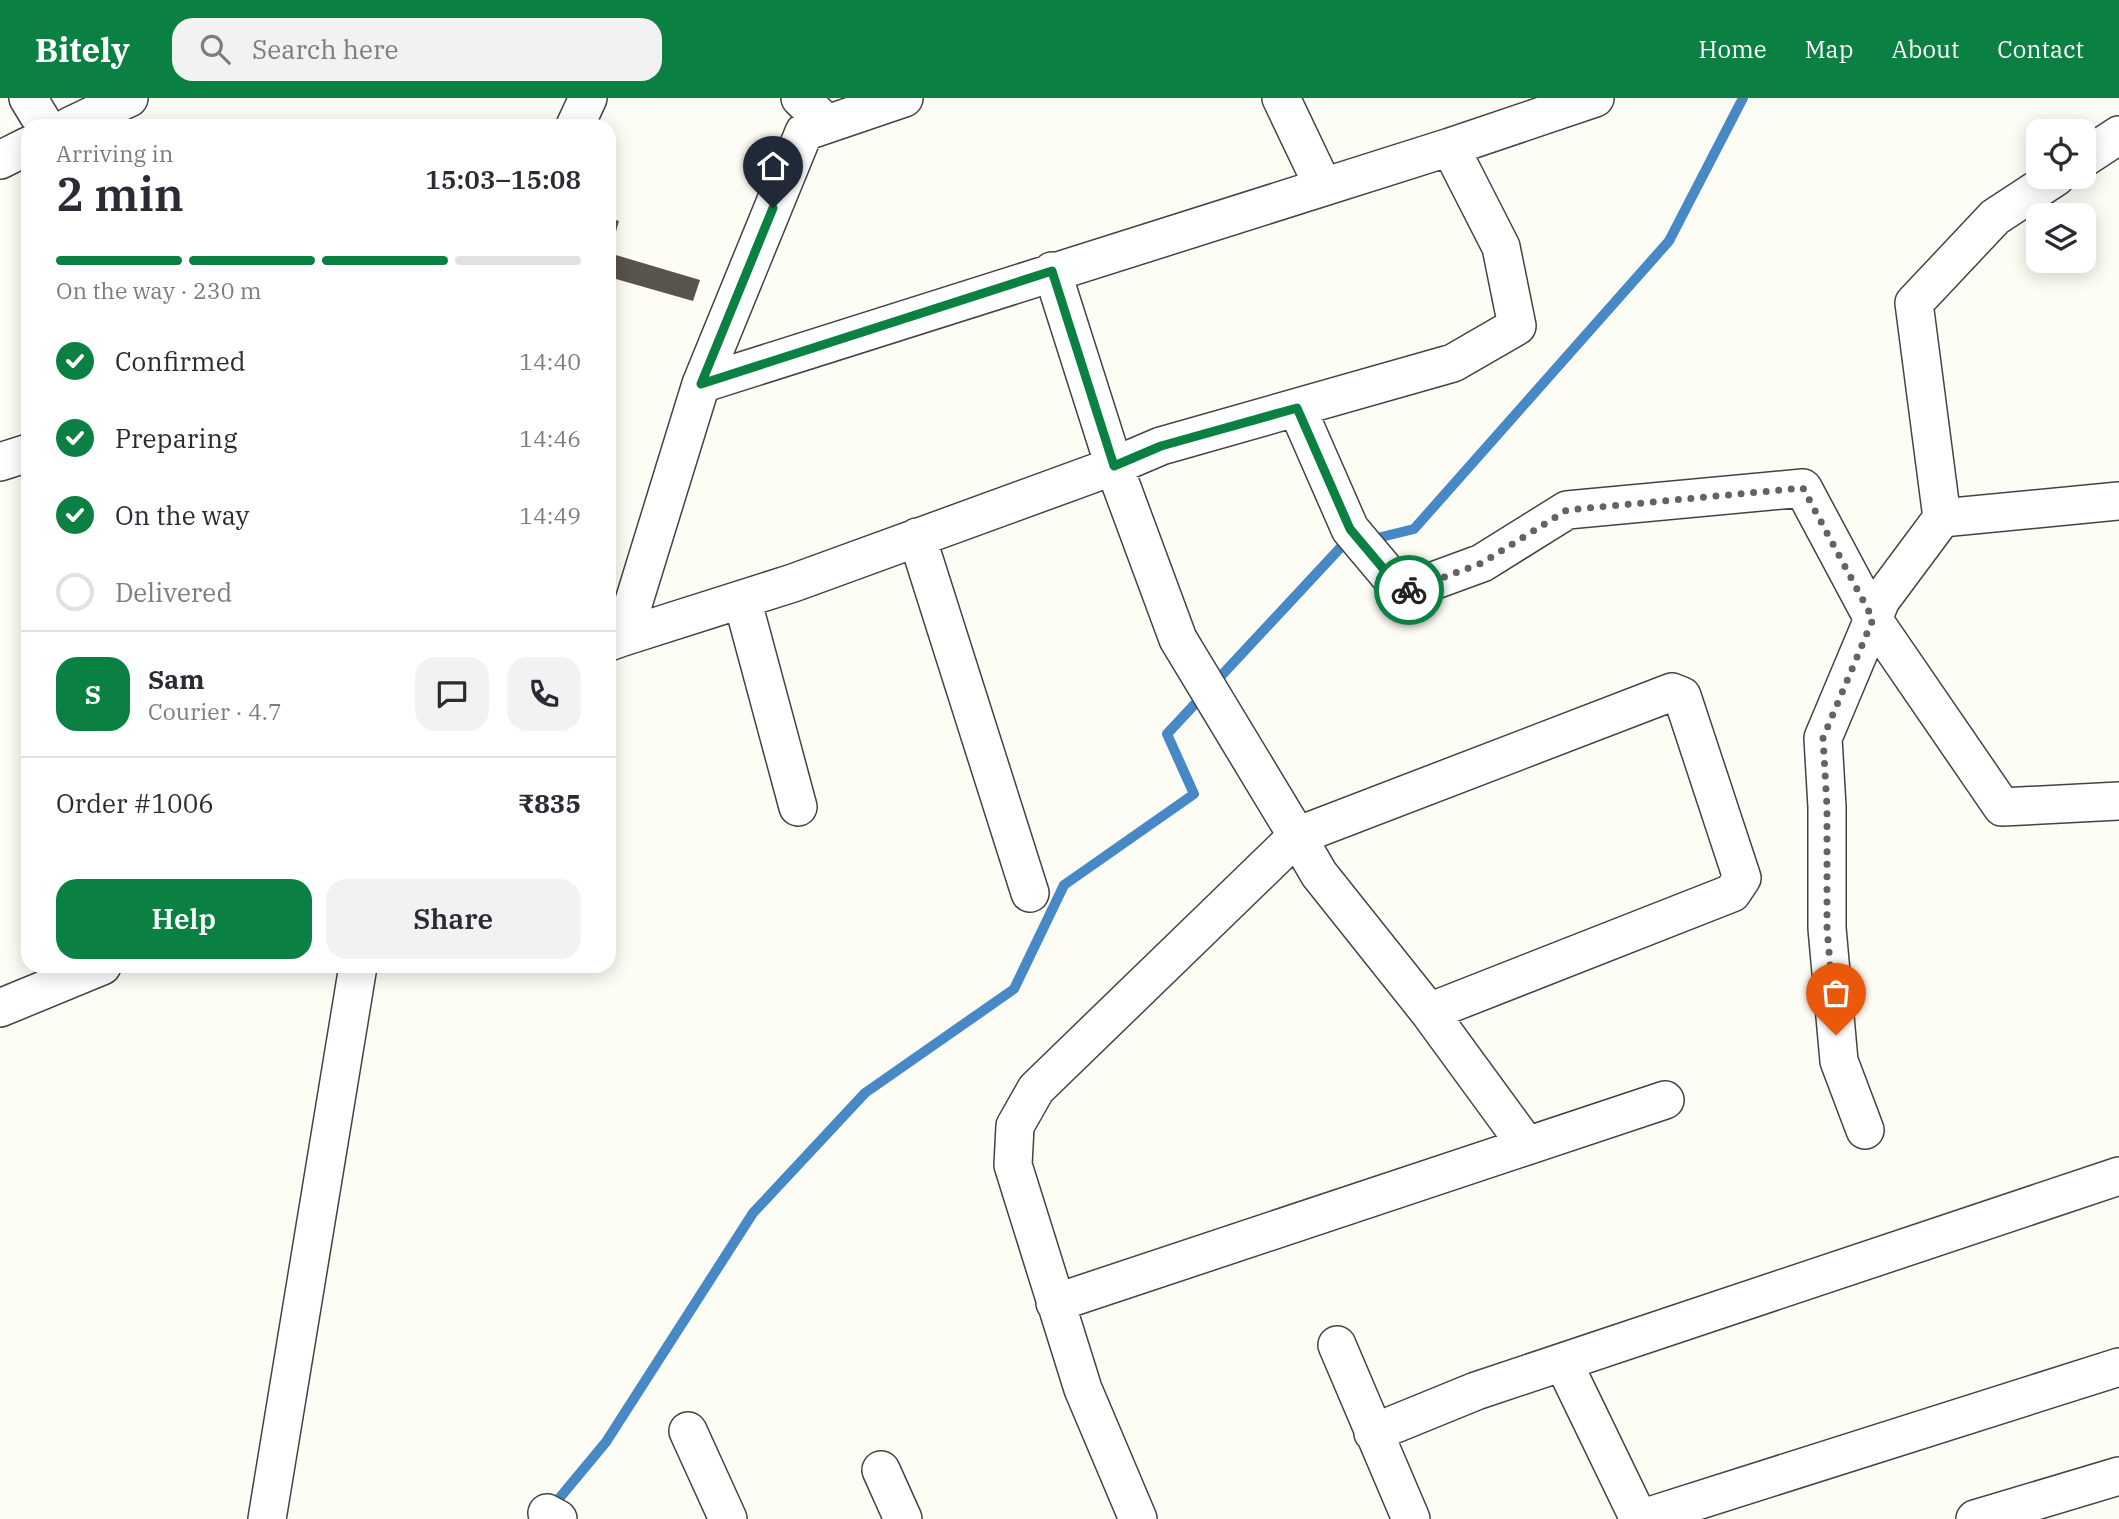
<!DOCTYPE html>
<html lang="en">
<head>
<meta charset="utf-8">
<style>
	:root { --surface:#fff; --page:#f2f2f3; --text:#2b2b33; --muted:#7c7c81; --line:#e1e1e2; --accent:#0b8043 }
	body { margin:0; font-family:"IBM Plex Serif",serif; background:var(--page); color:var(--text); height:100vh; display:flex; flex-direction:column; font-size:26px; white-space:nowrap }
	* { box-sizing:border-box; margin:0 }
	p { font-size:23px; color:var(--muted) }
	.icon { flex:none; width:38px; height:38px; fill:none; stroke:currentColor; stroke-width:2; stroke-linecap:round; stroke-linejoin:round }
	.map { position:relative; flex:1; overflow:hidden }
	.panel { position:absolute; left:21px; top:21px; width:595px; height:854px; display:flex; flex-direction:column; background:var(--surface); border-radius:21px; box-shadow:0 4px 18px #0003 }
	.panel>* { flex:none }
	.controls { position:absolute; left:2026px; top:21px; display:grid; gap:14px }
	.controls a { display:grid; place-items:center; width:70px; height:70px; border-radius:14px; background:var(--surface); box-shadow:0 4px 18px #0003; font-size:35px }
	.pin { position:absolute; display:grid; place-items:center; width:60px; height:60px; color:#fff; margin:-72px -30px; border-radius:50% 50% 50% 0; rotate:-45deg; box-shadow:0 0 7px #0007 }
	.pin .icon { rotate:45deg }
	.courier { position:absolute; display:grid; place-items:center; width:70px; height:70px; margin:-35px; border:5px solid #0b8043; border-radius:50%; background:#fff; color:#222; box-shadow:0 2px 9px #0007 }
	.head em { font-style:normal; font-weight:600 }
	.head div { display:flex; flex-direction:column-reverse }
	.head { display:flex; align-items:center; justify-content:space-between; height:119px; padding:0 35px }
	h1 { font-size:46px; font-weight:600; line-height:52px }
	.bar { display:grid; grid-template-columns:repeat(4,1fr); gap:10px 7px; align-content:center; height:84px; padding:0 35px }
	.bar i { height:9px; border-radius:5px; background:var(--line) }
	.bar .selected { background:var(--accent) }
	.bar p { grid-column:span 4 }
	.line { display:flex; align-items:center; gap:18px; padding:0 35px; border-top:2px solid var(--line) }
	.line div { flex:1 }
	.round { display:grid; place-items:center; flex:none; width:74px; height:74px; border-radius:21px; background:var(--page) }
	ol { padding:0 35px; list-style:none }
	li { display:flex; align-items:center; gap:21px; height:77px }
	li p { margin-inline-start:auto }
	li .icon { padding:7px; border-radius:50%; background:var(--accent); color:#fff; stroke-width:4 }
	li:last-child { color:var(--muted) }
	li i { width:38px; height:38px; border:4px solid var(--line); border-radius:50% }
	.cta { display:flex; gap:14px; margin-top:auto; padding:14px 35px }
	.cta a { flex:1; height:80px; border-radius:21px; background:var(--accent); color:#fff; font-size:28px; font-weight:600; line-height:80px; text-align:center }
	.cta a+a { background:var(--page); color:var(--text) }
	header { display:flex; align-items:center; gap:42px; box-sizing:border-box; height:98px; padding:0 35px; background:var(--accent); color:#fff }
	header strong { font-size:33px }
	nav { display:flex; gap:38px; margin-inline-start:auto; font-size:24px }
	.search { width:490px; height:63px; background:var(--page); display:flex; align-items:center; gap:18px; box-sizing:border-box; padding:0 24px; border-radius:21px; color:var(--muted); font-size:26px }
	.map>svg:first-child { display:block }
	.lines { fill:none; stroke-linecap:round; stroke-linejoin:round }
	.stream { stroke:#4788c6; stroke-width:10 }
	.building { fill:#59534d }
	.minor-casing { stroke:#434343; stroke-width:40 }
	.minor { stroke:#fff; stroke-width:37 }
	.done { stroke:#636360; stroke-width:7; stroke-dasharray:0 12.6 }
	.route { stroke:#0b8043; stroke-width:9 }
</style>
</head>
<body>
<header>
<strong>Bitely</strong>
<div class="search"><svg class="icon" aria-label="search" viewBox="0 0 24 24"><circle cx="10" cy="10" r="6"/><path d="M15 15l6 6"/></svg>Search here</div>
<nav><a>Home</a><a>Map</a><a>About</a><a>Contact</a></nav>
</header>
<div class="map">
<svg width="2119" height="1421" viewBox="0 0 2119 1421">
	<rect width="100%" height="100%" fill="#fefdf5"/>
	<g class="lines">
		<path class="stream" d="M1369,442L1414,431L1669,143L1743,0
			M552,1409L606,1344L753,1115L865,995L1014,891L1064,787L1194,696L1167,636L1342,448L1353,446"/>
	</g>
	<path class="building" d="M609,120L619,123L610,155H609Z
		M609,155L700,182L693,203L609,179Z"/>
	<g class="lines">
		<g class="minor-casing">
			<path id="minor" d="M28,0L45,28
				M800,0L827,26
				M1281,0L1323,88
				M70,28L129,0
				M575,28L588,0
				M1450,49L1595,0
				M2084,60L2119,37
				M0,62L28,48
				M1052,173L1114,368L1178,541L1297,738L1036,991L1015,1028L1013,1067L1083,1291L1138,1421
				M701,286L804,34L904,0
				M1297,310L1350,431L1403,494L1482,465L1567,412L1803,390L1873,521L2002,709L2119,703
				M0,364L28,355
				M1942,420L2119,403
				M917,439L1030,795
				M742,501L798,709
				M609,544L623,539L793,485L1114,368L1161,348L1453,265L1517,228L1501,149L1450,49L701,286L623,539
				M0,910L102,868
				M1429,914L1732,795L1742,780L1682,598L1672,594L1297,738L1319,776L1429,914L1527,1048
				M1865,1032L1839,963L1827,830V709L1823,640L1881,502L1942,420L1914,205L1995,119L2056,79
				M1055,1205L1665,1002
				M1337,1247L1411,1421
				M1563,1264L1639,1421
				M688,1333L728,1421
				M1373,1335L1476,1293L2119,1078
				M881,1372L903,1421
				M547,1415L558,1421
				M267,1421L358,868
				M1640,1421L2119,1269
				M1975,1421L2119,1378"/>
		</g>
		<use href="#minor" class="minor"/>
	</g>
	<g class="lines">
		<path class="done" d="M1409,492L1482,465L1567,412L1803,390L1873,521L1823,640L1827,709V830L1836,937"/>
		<path class="route" d="M773,110L701,286L1052,173L1114,368L1161,348L1297,310L1350,431L1403,494L1409,492"/>
	</g>
</svg>
<div class="controls">
<a><svg class="icon" aria-label="locate" viewBox="0 0 24 24"><circle cx="12" cy="12" r="6"/><path d="M12 2v4M12 18v4M2 12h4M18 12h4"/></svg></a>
<a><svg class="icon" aria-label="layers" viewBox="0 0 24 24"><path d="M12 4l9 5-9 5-9-5zM3 14l9 5 9-5"/></svg></a>
</div>
<div class="pin" style="left:1836px;top:937px;background:#ea580c"><svg class="icon" aria-label="bag" viewBox="0 0 24 24"><path d="M5 8h14l-1 12H6zM9 8a3 3 0 0 1 6 0"/></svg></div>
<div class="pin" style="left:773px;top:110px;background:#1f2937"><svg class="icon" aria-label="home" viewBox="0 0 24 24"><path d="M3 11l9-7 9 7M6 9v11h12V9"/></svg></div>
<div class="courier" style="left:1409px;top:492px"><svg class="icon" aria-label="bike" viewBox="0 0 24 24"><circle cx="6" cy="16" r="4"/><circle cx="18" cy="16" r="4"/><path d="M6 16l4-8h5l3 8M10 8l3 8H6M13 5h3"/></svg></div>
<section class="panel">
<div class="head"><div><h1>2 min</h1><p>Arriving in</p></div><em>15:03–15:08</em></div>
<div class="bar"><i class="selected"></i><i class="selected"></i><i class="selected"></i><i></i><p>On the way · 230 m</p></div>
<ol>
<li><svg class="icon" aria-label="check" viewBox="0 0 24 24"><path d="M5 12l5 5 9-10"/></svg>Confirmed<p>14:40</p></li>
<li><svg class="icon" aria-label="check" viewBox="0 0 24 24"><path d="M5 12l5 5 9-10"/></svg>Preparing<p>14:46</p></li>
<li><svg class="icon" aria-label="check" viewBox="0 0 24 24"><path d="M5 12l5 5 9-10"/></svg>On the way<p>14:49</p></li>
<li><i></i>Delivered</li>
</ol>
<div class="line" style="height:126px"><b class="round" style="background:var(--accent);color:#fff">S</b><div><b>Sam</b><p>Courier · 4.7</p></div><a class="round"><svg class="icon" aria-label="chat" viewBox="0 0 24 24"><path d="M4 5h16v11H9l-5 4z"/></svg></a><a class="round"><svg class="icon" aria-label="phone" viewBox="0 0 24 24"><path d="M5 4h4l2 5-3 2q2 4 5 5l2-3 5 2v4C11 20 4 13 5 4z"/></svg></a></div>
<div class="line" style="height:91px"><div>Order #1006</div><b>₹835</b></div>
<div class="cta"><a>Help</a><a>Share</a></div>
</section>
</div>
</body>
</html>
